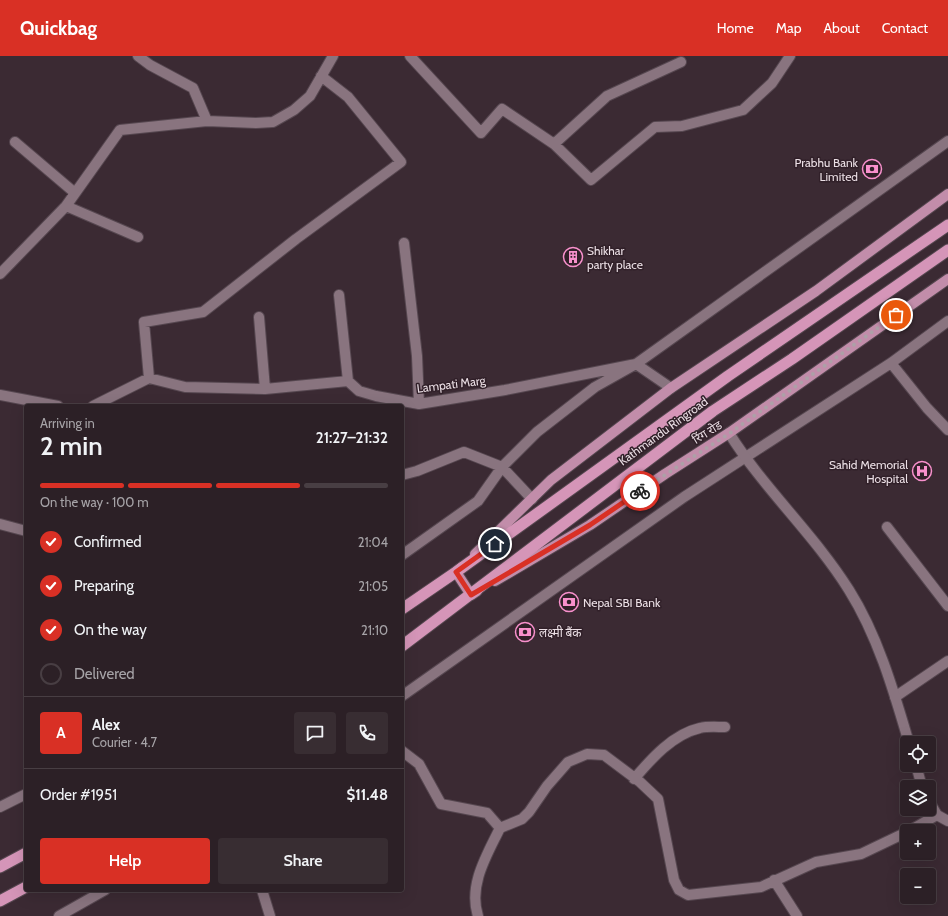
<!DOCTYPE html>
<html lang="en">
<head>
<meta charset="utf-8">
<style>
	:root { --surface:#2c2026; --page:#382d32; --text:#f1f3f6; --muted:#a6a3a7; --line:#483e43; --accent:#d93025 }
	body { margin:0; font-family:Cabin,"Noto Sans Devanagari",sans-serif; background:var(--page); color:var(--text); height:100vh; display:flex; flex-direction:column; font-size:15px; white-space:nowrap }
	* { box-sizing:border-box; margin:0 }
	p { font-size:13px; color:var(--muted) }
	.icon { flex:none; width:22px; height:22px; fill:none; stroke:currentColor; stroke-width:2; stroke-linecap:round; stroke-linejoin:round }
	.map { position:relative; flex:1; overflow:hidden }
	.details { position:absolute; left:24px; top:348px; width:380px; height:488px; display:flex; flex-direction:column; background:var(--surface); border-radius:4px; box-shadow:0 4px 16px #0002,0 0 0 1px var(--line) }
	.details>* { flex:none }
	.tools { position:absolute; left:900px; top:680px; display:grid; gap:8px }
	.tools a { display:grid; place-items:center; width:36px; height:36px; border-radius:4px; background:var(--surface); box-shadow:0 4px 16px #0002,0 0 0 1px var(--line); font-size:20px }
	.pin { position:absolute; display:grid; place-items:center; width:34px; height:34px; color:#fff; margin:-17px; border:2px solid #fff; border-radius:50%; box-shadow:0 1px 4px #0007 }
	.courier { position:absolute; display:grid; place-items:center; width:40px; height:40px; margin:-20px; border:3px solid #d93025; border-radius:50%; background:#fff; color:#222; box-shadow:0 1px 5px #0007 }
	.headline em { font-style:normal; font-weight:600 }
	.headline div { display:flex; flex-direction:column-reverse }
	.headline { display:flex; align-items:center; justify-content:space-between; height:68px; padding:0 16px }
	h1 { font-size:26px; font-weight:600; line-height:30px }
	.bar { display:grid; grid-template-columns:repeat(4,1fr); gap:6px 4px; align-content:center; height:48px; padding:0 16px }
	.bar i { height:5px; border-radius:3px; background:var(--line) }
	.bar .active { background:var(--accent) }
	.bar p { grid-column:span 4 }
	.line { display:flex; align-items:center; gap:10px; padding:0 16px; border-top:1px solid var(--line) }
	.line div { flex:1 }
	.round { display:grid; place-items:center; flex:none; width:42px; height:42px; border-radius:4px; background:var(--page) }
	ol { padding:0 16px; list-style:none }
	li { display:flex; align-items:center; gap:12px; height:44px }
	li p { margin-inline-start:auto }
	li .icon { padding:4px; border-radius:50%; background:var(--accent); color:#fff; stroke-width:4 }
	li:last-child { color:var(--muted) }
	li i { width:22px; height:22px; border:2px solid var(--line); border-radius:50% }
	.cta { display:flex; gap:8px; margin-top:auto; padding:8px 16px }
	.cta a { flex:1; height:46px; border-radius:4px; background:var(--accent); color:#fff; font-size:16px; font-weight:600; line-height:46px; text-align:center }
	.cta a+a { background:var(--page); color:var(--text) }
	header { display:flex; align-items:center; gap:24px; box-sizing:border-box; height:56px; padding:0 20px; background:var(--accent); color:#fff }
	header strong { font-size:19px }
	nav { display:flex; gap:22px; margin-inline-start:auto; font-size:14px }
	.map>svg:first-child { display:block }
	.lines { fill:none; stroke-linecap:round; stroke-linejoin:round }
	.minor-casing { stroke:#564750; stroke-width:12 }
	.tertiary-casing { stroke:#564750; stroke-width:12 }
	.primary-casing { stroke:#564750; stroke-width:12 }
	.trunk-casing { stroke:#564750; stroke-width:13 }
	.minor { stroke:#89747f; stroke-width:10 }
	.tertiary { stroke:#89747f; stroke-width:10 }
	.primary { stroke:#c28daa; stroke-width:10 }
	.trunk { stroke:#d595b8; stroke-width:11 }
	.done { stroke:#ada0a7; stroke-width:4; stroke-dasharray:0 7.2 }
	.route { stroke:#d93025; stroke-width:5 }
	.labels { text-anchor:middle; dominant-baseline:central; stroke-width:3; stroke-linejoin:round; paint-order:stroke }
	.poi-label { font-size:12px; fill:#ebdfe5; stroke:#312029; text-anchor:start }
	.street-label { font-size:12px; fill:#ebdfe5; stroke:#312029 }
</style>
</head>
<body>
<header>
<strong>Quickbag</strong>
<nav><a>Home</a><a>Map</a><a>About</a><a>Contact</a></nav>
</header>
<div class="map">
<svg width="948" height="860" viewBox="0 0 948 860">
	<rect width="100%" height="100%" fill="#3b2a33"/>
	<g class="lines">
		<g class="minor-casing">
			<path id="minor" d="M138,0L150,9L193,32L207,65
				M410,0L481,77L502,53L554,88L591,124L655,71L682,70L743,54L772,27L790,0
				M15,86L75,137
				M554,88L607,40L681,6
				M66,150L138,181
				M404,187L417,300L419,348
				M0,218L66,150L120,74L207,65L256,67L273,66L294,54L310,40L333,0
				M339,239L348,325
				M259,261L265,333
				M891,307L927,352L948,374
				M149,322L144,266L203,256L296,183L401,106L348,41L321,20
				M0,339L58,350
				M93,350L149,322L185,331L265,333L348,325L359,335L376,340L419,348L505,334L636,308L671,332
				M402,419L417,415L464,396L502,411L532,443
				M0,468L26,475
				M887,471L948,550
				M402,499L478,445L502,411L537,376L595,331L636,308L948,85
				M402,640L684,441L891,307L948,265
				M895,641L948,605
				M402,695L419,708L441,748L487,757L500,772
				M634,723C651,703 673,678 700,672C708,670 717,671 725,671
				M0,751L26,738
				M500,772L522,763L529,756L547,730L568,706L587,698L604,699L640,726L658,743L674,824L679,834L688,839L761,831L816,806L861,798L907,776
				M909,775L937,759
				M774,824L797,860
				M262,834L270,860
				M59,860L105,834
				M478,860C468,829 487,799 500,772"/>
		</g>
		<g class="tertiary-casing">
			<path id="tertiary" d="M729,377C764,433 814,478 849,534C878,580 894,636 909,687
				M916,709L922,731
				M929,745L937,759L948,765"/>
		</g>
		<g class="primary-casing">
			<path id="primary" d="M475,498L551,424L671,332L816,235L948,138
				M462,511L456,516L471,539L477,535
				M495,525L590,469L665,418L729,377L948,223"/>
		</g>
		<g class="trunk-casing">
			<path id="trunk" d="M402,553L456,516L728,320L948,169
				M402,590L713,355L792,303L948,194
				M0,811L26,797
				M0,845L26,831"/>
		</g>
		<use href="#minor" class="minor"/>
		<use href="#tertiary" class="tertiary"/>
		<use href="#primary" class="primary"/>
		<use href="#trunk" class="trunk"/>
	</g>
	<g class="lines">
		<path class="done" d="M640,435L730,377L896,259"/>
		<path class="route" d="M495,488L456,516L471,539L590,469L640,435"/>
	</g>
	<defs>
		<g id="bank-ring" transform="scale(1)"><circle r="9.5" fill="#312029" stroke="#f890cc" stroke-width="1.5"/><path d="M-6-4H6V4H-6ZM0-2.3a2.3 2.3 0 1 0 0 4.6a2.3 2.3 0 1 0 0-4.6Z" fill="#f890cc"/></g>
		<g id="building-ring" transform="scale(1)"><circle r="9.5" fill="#312029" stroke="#f890cc" stroke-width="1.5"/><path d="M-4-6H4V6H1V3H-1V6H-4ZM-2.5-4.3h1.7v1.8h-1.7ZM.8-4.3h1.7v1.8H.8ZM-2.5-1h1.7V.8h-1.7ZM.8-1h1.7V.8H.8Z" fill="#f890cc"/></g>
		<g id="hospital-ring" transform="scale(1)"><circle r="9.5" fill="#312029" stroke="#f890cc" stroke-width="1.5"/><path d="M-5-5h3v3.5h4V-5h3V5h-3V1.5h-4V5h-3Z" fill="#f890cc"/></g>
	</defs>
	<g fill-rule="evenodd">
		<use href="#bank-ring" x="872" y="113"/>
		<use href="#building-ring" x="573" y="201"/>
		<use href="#hospital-ring" x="922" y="415"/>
		<use href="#bank-ring" x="569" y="546"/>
		<use href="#bank-ring" x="525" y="576"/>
	</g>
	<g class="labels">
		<g class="poi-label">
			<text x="858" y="106" text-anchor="end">Prabhu Bank<tspan x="858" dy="14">Limited</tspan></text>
			<text x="587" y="194">Shikhar<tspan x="587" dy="14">party place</tspan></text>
			<text x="908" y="408" text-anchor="end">Sahid Memorial<tspan x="908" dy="14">Hospital</tspan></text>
			<text x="583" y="546">Nepal SBI Bank</text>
			<text x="539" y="576">लक्ष्मी बैंक</text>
		</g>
		<g class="street-label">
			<text transform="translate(451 328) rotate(-7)">Lampati Marg</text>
			<text transform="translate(663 375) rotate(-36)">Kathmandu Ringroad</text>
			<text transform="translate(707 376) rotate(-32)">रिंग रोड</text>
		</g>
	</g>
</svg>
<div class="tools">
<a><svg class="icon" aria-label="locate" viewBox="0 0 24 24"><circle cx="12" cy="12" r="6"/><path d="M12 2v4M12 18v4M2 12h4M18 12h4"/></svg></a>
<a><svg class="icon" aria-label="layers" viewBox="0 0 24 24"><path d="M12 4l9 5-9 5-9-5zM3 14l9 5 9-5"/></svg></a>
<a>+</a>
<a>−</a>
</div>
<div class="pin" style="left:896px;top:259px;background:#ea580c"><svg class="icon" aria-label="bag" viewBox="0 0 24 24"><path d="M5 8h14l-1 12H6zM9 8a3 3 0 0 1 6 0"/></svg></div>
<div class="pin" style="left:495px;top:488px;background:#1f2937"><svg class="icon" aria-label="home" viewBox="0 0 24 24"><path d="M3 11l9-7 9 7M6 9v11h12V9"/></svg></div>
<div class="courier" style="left:640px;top:435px"><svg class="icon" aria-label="bike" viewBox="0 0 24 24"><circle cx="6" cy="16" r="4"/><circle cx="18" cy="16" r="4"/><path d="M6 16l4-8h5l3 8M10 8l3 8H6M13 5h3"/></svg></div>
<section class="details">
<div class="headline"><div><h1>2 min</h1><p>Arriving in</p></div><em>21:27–21:32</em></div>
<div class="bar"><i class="active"></i><i class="active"></i><i class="active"></i><i></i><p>On the way · 100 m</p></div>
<ol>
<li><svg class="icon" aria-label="check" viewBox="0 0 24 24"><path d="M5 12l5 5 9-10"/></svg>Confirmed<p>21:04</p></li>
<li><svg class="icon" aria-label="check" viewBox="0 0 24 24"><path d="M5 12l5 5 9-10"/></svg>Preparing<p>21:05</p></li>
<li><svg class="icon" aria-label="check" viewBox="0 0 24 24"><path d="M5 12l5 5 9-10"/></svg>On the way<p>21:10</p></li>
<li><i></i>Delivered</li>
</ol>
<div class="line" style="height:72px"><b class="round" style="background:var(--accent);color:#fff">A</b><div><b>Alex</b><p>Courier · 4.7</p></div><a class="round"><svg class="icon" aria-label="chat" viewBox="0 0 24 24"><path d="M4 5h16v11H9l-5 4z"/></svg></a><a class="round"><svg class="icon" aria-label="phone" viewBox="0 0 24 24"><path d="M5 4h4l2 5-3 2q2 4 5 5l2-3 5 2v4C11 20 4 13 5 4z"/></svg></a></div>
<div class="line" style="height:52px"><div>Order #1951</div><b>$11.48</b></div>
<div class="cta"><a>Help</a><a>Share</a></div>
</section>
</div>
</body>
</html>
